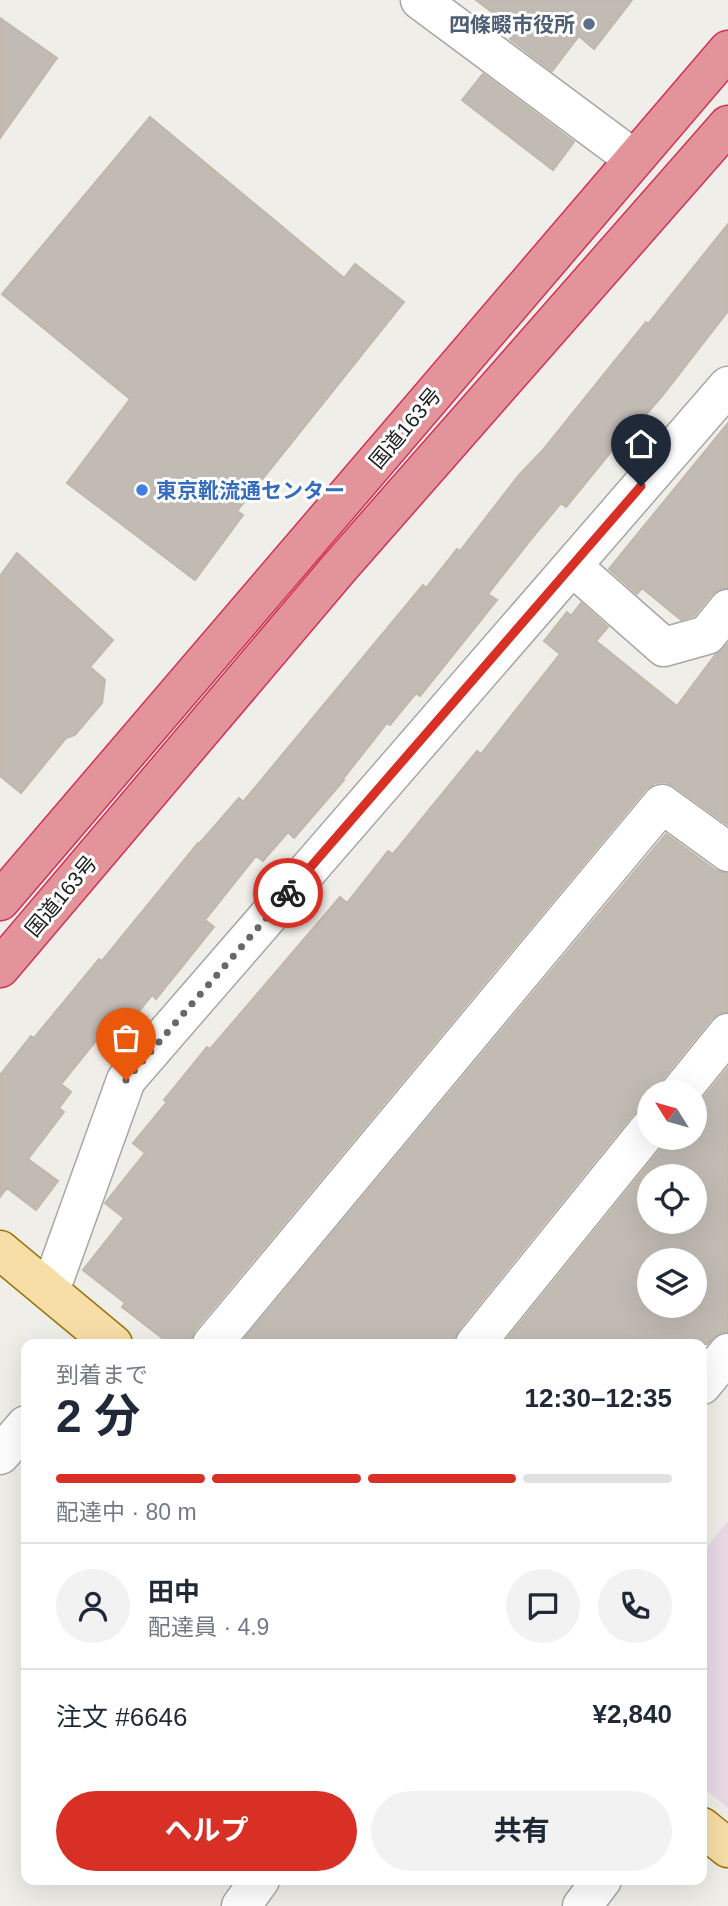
<!DOCTYPE html>
<html lang="ja">
<head>
<meta charset="utf-8">
<style>
	:root { --surface:#fff; --page:#f2f2f3; --text:#1f2937; --muted:#747a83; --line:#e0e1e3; --accent:#d93025 }
	body { margin:0; font-family:Helvetica,"Noto Sans JP",sans-serif; background:var(--page); color:var(--text); height:100vh; display:flex; flex-direction:column; font-size:26px; white-space:nowrap }
	* { box-sizing:border-box; margin:0 }
	p { font-size:23px; color:var(--muted) }
	.icon { flex:none; width:38px; height:38px; fill:none; stroke:currentColor; stroke-width:2; stroke-linecap:round; stroke-linejoin:round }
	.map { position:relative; flex:1; overflow:hidden }
	.panel { position:absolute; left:21px; top:1339px; width:686px; height:546px; display:flex; flex-direction:column; background:var(--surface); border-radius:14px; box-shadow:0 7px 28px #0002 }
	.panel>* { flex:none }
	.needle { width:46px; rotate:307deg }
	.tools { position:absolute; left:637px; top:1080px; display:grid; gap:14px }
	.tools a { display:grid; place-items:center; width:70px; height:70px; border-radius:50%; background:var(--surface); box-shadow:0 7px 28px #0002; font-size:35px }
	.pin { position:absolute; display:grid; place-items:center; width:60px; height:60px; color:#fff; margin:-72px -30px; border-radius:50% 50% 50% 0; rotate:-45deg; box-shadow:0 0 7px #0007 }
	.pin .icon { rotate:45deg }
	.courier { position:absolute; display:grid; place-items:center; width:70px; height:70px; margin:-35px; border:5px solid #d93025; border-radius:50%; background:#fff; color:#222; box-shadow:0 2px 9px #0007 }
	.overview em { font-style:normal; font-weight:700 }
	.overview div { display:flex; flex-direction:column-reverse }
	.overview { display:flex; align-items:center; justify-content:space-between; height:119px; padding:0 35px }
	h1 { font-size:46px; font-weight:700; line-height:52px }
	.bar { display:grid; grid-template-columns:repeat(4,1fr); gap:10px 7px; align-content:center; height:84px; padding:0 35px }
	.bar i { height:9px; border-radius:5px; background:var(--line) }
	.bar .selected { background:var(--accent) }
	.bar p { grid-column:span 4 }
	.line { display:flex; align-items:center; gap:18px; padding:0 35px; border-top:2px solid var(--line) }
	.line div { flex:1 }
	.round { display:grid; place-items:center; flex:none; width:74px; height:74px; border-radius:37px; background:var(--page) }
	.action { display:flex; gap:14px; margin-top:auto; padding:14px 35px }
	.action a { flex:1; height:80px; border-radius:42px; background:var(--accent); color:#fff; font-size:28px; font-weight:700; line-height:80px; text-align:center }
	.action a+a { background:var(--page); color:var(--text) }
	.map>svg:first-child { display:block }
	.industrial { fill:#e9dae5 }
	.building { fill:#c1bbb4; stroke:#c2b7aa; stroke-width:2; fill-rule:evenodd }
	.lines { fill:none; stroke-linecap:round; stroke-linejoin:round }
	.minor-casing { stroke:#a7a7a7; stroke-width:41 }
	.major-casing { stroke:#957508; stroke-width:41 }
	.highway-casing { stroke:#d33057; stroke-width:41 }
	.minor { stroke:#fff; stroke-width:38 }
	.major { stroke:#f7dda6; stroke-width:38 }
	.highway { stroke:#e3949a; stroke-width:38 }
	.done { stroke:#696866; stroke-width:7; stroke-dasharray:0 12.6 }
	.route { stroke:#d93025; stroke-width:9 }
	.service-dot { fill:#5c6f8a; stroke:#fff; stroke-width:2.5 }
	.shop-dot { fill:#3f7fe0; stroke:#fff; stroke-width:2.5 }
	.labels { text-anchor:middle; dominant-baseline:central; stroke-width:6; stroke-linejoin:round; paint-order:stroke }
	.service-label { font-size:21px; font-weight:bold; fill:#4e5e75; stroke:#fff; text-anchor:end }
	.street-label { font-size:21px; fill:#202020; stroke:#fff }
	.shop-label { font-size:21px; font-weight:bold; fill:#366cbe; stroke:#fff; text-anchor:start }
</style>
</head>
<body>
<div class="map">
<svg width="728" height="1906" viewBox="0 0 728 1906">
	<rect width="100%" height="100%" fill="#f0eee8"/>
	<path class="industrial" d="M728,1521V1808L702,1787V1553Z"/>
	<path class="building" d="M476,0H632L594,49L579,36L552,71L510,39L517,31Z
		M0,18L57,58L0,138Z
		M483,74L574,142L553,170L462,100Z
		M150,117L344,278L355,264L404,302L237,511L243,515L195,580L67,483L130,399L2,294Z
		M728,224V311L662,396L629,434L627,432L566,507L561,503L532,538L488,594L497,600L420,696L416,693L390,725L387,723L343,779L344,780L294,838L288,832L263,861L256,856L205,920L214,927L156,999L152,995L119,1036L107,1027L61,1084L71,1092L59,1108L64,1112L28,1159L58,1181L36,1210L7,1188L0,1197V1075L31,1036L34,1038L99,959L102,961L198,843L199,844L239,798L243,802L423,585L426,588L457,549L460,551L519,475L543,450L646,322L648,324Z
		M728,423V588L720,589L711,595L694,616L681,620L642,588L637,594L609,569Z
		M17,553L113,640L90,667L105,680L102,703L75,735L66,738L21,793L0,776V576Z
		M581,603L608,627L596,641L677,706L716,654L728,644V825L674,786L665,782L655,783L645,790L195,1330L191,1340V1344H170L122,1307L125,1303L83,1270L124,1218L105,1203L145,1153L133,1143L167,1102L164,1100L207,1047L210,1049L340,897L347,903L388,851L393,854L477,751L481,754L560,654L544,641L567,612L571,616Z
		M666,834L715,870L728,873V1012L720,1013L711,1019L663,1078L659,1092H649V1108L641,1109L632,1115L458,1330L454,1344H240Z
		M728,1068V1332L720,1333L707,1344H503L666,1143L668,1138H695V1108ZM649,1176H695V1222H649ZM649,1260H695V1306H649Z"/>
	<g class="lines">
		<g class="minor-casing">
			<path id="minor" d="M420,0L634,159
				M572,566L664,647L707,635L728,609
				M680,1092L728,1033
				M50,1291L126,1080L728,386
				M212,1344L662,804L728,852
				M475,1344L649,1129
				M702,1385L728,1353
				M0,1455L26,1425
				M241,1906L260,1880
				M582,1906L602,1880"/>
		</g>
		<g class="major-casing">
			<path id="major" d="M0,1250L113,1344
				M702,1827L728,1848"/>
		</g>
		<g class="highway-casing">
			<path id="highway" d="M0,901L728,50
				M0,968L339,568L728,125"/>
		</g>
		<use href="#minor" class="minor"/>
		<use href="#major" class="major"/>
		<use href="#highway" class="highway"/>
	</g>
	<g class="lines">
		<path class="done" d="M126,1080L288,893"/>
		<path class="route" d="M288,893L641,486"/>
	</g>
	<circle class="service-dot" cx="589" cy="24" r="7"/>
	<circle class="shop-dot" cx="142" cy="490" r="7"/>
	<g class="labels">
		<g class="service-label">
			<text x="575" y="24">四條畷市役所</text>
		</g>
		<g class="street-label">
			<text transform="translate(405 428) rotate(-50)">国道163号</text>
			<text transform="translate(61 896) rotate(-50)">国道163号</text>
		</g>
		<g class="shop-label">
			<text x="156" y="490">東京靴流通センター</text>
		</g>
	</g>
</svg>
<div class="tools">
<a><svg class="needle" viewBox="-14 -14 28 28"><path d="M0-13l5 13h-10z" fill="#e53935"/><path d="M0 13l5-13h-10z" fill="#747a83"/></svg></a>
<a><svg class="icon" aria-label="locate" viewBox="0 0 24 24"><circle cx="12" cy="12" r="6"/><path d="M12 2v4M12 18v4M2 12h4M18 12h4"/></svg></a>
<a><svg class="icon" aria-label="layers" viewBox="0 0 24 24"><path d="M12 4l9 5-9 5-9-5zM3 14l9 5 9-5"/></svg></a>
</div>
<div class="pin" style="left:126px;top:1080px;background:#ea580c"><svg class="icon" aria-label="bag" viewBox="0 0 24 24"><path d="M5 8h14l-1 12H6zM9 8a3 3 0 0 1 6 0"/></svg></div>
<div class="pin" style="left:641px;top:486px;background:#1f2937"><svg class="icon" aria-label="home" viewBox="0 0 24 24"><path d="M3 11l9-7 9 7M6 9v11h12V9"/></svg></div>
<div class="courier" style="left:288px;top:893px"><svg class="icon" aria-label="bike" viewBox="0 0 24 24"><circle cx="6" cy="16" r="4"/><circle cx="18" cy="16" r="4"/><path d="M6 16l4-8h5l3 8M10 8l3 8H6M13 5h3"/></svg></div>
<section class="panel">
<div class="overview"><div><h1>2 分</h1><p>到着まで</p></div><em>12:30–12:35</em></div>
<div class="bar"><i class="selected"></i><i class="selected"></i><i class="selected"></i><i></i><p>配達中 · 80 m</p></div>
<div class="line" style="height:126px"><a class="round"><svg class="icon" aria-label="person" viewBox="0 0 24 24"><circle cx="12" cy="8" r="4"/><path d="M4 21q1-7 8-7t8 7"/></svg></a><div><b>田中</b><p>配達員 · 4.9</p></div><a class="round"><svg class="icon" aria-label="chat" viewBox="0 0 24 24"><path d="M4 5h16v11H9l-5 4z"/></svg></a><a class="round"><svg class="icon" aria-label="phone" viewBox="0 0 24 24"><path d="M5 4h4l2 5-3 2q2 4 5 5l2-3 5 2v4C11 20 4 13 5 4z"/></svg></a></div>
<div class="line" style="height:91px"><div>注文 #6646</div><b>¥2,840</b></div>
<div class="action"><a>ヘルプ</a><a>共有</a></div>
</section>
</div>
</body>
</html>
